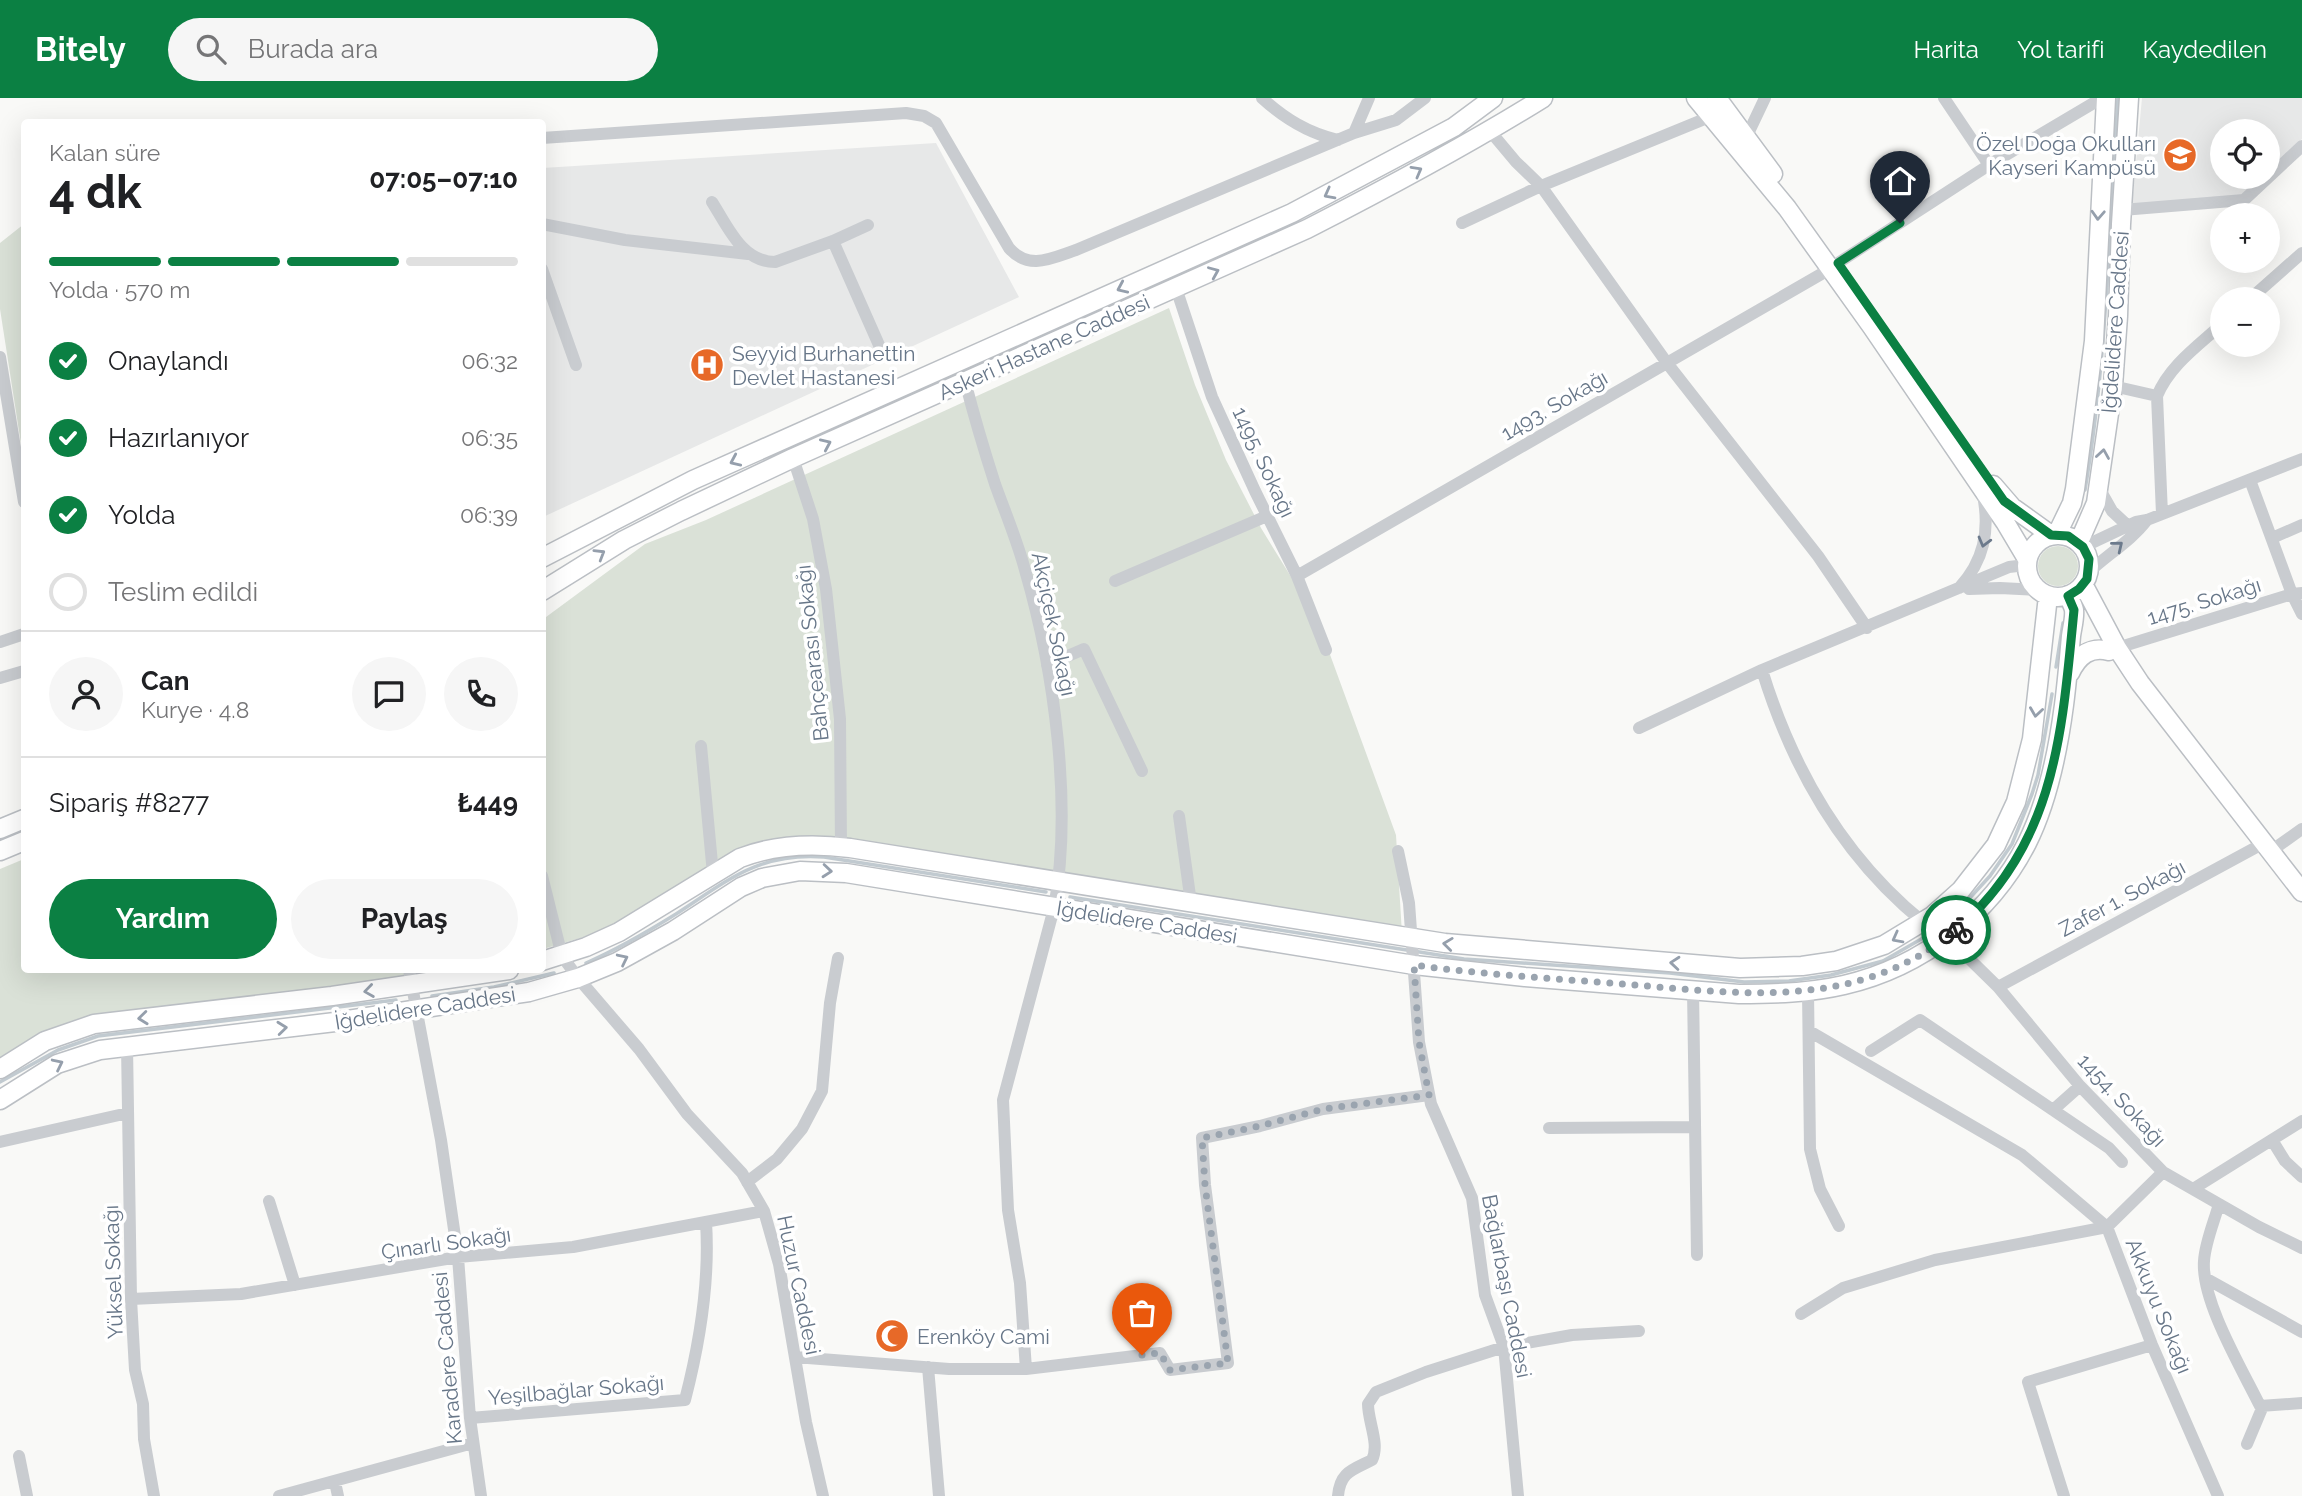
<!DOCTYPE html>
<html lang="tr">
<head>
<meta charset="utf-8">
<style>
	:root { --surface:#fff; --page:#f6f6f6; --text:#202124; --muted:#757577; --line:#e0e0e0; --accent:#0b8043 }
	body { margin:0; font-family:Raleway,sans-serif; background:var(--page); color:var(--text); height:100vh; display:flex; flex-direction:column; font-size:26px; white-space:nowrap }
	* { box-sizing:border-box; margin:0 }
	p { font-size:23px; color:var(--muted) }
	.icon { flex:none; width:38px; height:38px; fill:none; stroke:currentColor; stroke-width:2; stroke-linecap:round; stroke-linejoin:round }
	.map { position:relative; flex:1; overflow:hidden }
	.side { position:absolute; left:21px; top:21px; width:525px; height:854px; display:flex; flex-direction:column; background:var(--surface); border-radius:7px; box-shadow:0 7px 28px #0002 }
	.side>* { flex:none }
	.buttons { position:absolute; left:2210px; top:21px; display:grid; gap:14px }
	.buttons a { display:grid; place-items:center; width:70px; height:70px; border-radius:50%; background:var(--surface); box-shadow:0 7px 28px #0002; font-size:35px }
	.pin { position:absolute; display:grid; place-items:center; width:60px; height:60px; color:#fff; margin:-72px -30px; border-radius:50% 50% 50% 0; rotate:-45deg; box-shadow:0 0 7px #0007 }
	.pin .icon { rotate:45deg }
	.courier { position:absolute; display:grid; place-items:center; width:70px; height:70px; margin:-35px; border:5px solid #0b8043; border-radius:50%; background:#fff; color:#222; box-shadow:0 2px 9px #0007 }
	.head em { font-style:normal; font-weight:700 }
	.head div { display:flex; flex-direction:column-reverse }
	.head { display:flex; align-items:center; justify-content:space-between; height:119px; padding:0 28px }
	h1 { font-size:46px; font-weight:700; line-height:52px }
	.bar { display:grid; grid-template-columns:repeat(4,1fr); gap:10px 7px; align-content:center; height:84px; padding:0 28px }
	.bar i { height:9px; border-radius:5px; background:var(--line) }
	.bar .current { background:var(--accent) }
	.bar p { grid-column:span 4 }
	.line { display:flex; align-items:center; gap:18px; padding:0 28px; border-top:2px solid var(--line) }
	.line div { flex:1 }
	.round { display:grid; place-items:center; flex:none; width:74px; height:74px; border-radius:37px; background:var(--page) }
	ol { padding:0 28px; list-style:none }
	li { display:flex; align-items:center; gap:21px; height:77px }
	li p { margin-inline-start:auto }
	li .icon { padding:7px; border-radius:50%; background:var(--accent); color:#fff; stroke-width:4 }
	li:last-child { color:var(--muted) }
	li i { width:38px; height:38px; border:4px solid var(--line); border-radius:50% }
	.cta { display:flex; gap:14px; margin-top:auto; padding:14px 28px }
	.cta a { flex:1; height:80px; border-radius:42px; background:var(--accent); color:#fff; font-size:28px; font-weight:700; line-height:80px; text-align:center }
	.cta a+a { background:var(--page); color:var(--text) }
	header { display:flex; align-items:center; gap:42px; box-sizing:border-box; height:98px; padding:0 35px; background:var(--accent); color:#fff }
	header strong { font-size:33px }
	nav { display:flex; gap:38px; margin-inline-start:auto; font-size:24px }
	.search { width:490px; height:63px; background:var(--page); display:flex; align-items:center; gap:18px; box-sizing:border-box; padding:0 24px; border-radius:38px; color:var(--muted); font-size:26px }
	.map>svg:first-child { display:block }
	.built { fill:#e7e8e8 }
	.green { fill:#dae1d7 }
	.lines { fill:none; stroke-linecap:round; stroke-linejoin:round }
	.stream { stroke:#c1cad0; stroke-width:3.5 }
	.secondary-casing { stroke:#bbbfc4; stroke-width:21 }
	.street { stroke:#c9ccd0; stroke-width:12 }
	.secondary { stroke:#fff; stroke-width:18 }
	.oneway { stroke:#959fac }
	.oneway2 { stroke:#6c7a8c }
	.done { stroke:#9aa4af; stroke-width:7; stroke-dasharray:0 12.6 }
	.route { stroke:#0b8043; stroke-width:9 }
	.labels { text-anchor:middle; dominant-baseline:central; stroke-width:7; stroke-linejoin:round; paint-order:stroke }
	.poi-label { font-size:21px; fill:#677688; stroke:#fff; text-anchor:start }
	.street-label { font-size:21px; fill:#677688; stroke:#fff }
</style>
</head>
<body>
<header>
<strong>Bitely</strong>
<div class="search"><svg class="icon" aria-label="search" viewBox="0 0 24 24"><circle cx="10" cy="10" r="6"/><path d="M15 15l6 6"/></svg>Burada ara</div>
<nav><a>Harita</a><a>Yol tarifi</a><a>Kaydedilen</a></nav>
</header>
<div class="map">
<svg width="2302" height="1398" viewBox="0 0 2302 1398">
	<rect width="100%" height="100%" fill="#f9f9f7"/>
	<path class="built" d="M2142,0H2302V41L2268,73V33H2222V79H2261L2241,98L2132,107Z
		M936,45L1019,199L543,419V70Z"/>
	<path class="green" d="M24,126V365L0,211V145Z
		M1169,210L1195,287L1226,362L1261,430L1317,521L1396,737L1402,836L794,744L604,833L543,851L542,522L645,446L706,422Z
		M2038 468a20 20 0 1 1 40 0a20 20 0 1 1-40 0Z
		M24,761V872H441L320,893L112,917L0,966V771Z"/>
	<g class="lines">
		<path class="stream" d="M2085,392C2107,262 2109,131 2118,0
			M2056,569L2063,525
			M1070,799L1464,861L1670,875L1744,884L1789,883L1831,877L1883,863L1930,836L1955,816L1990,778L2012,746L2032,696L2038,677L2052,596
			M586,865C618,851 647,834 676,816C727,783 759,754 824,759L1046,794
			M432,898L494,889L554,875
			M0,984L58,952L98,938L396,902"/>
		<g class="secondary-casing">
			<path id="secondary" d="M1696,0L1787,110L1872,229L2005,424L2027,461
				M1717,0L1773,76
				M1993,387L2012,409L2051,437
				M2057,436L2072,405L2075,391L2094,243L2106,0
				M2027 468a31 31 0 1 1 62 0a31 31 0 1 1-62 0Z
				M2079,444L2096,405L2113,288L2118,218L2121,126L2129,0
				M542,460L693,382L1292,115L1454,29L1493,0
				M2083,486L2117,550L2140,585L2302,794
				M542,493L624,442L681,413L793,360L1307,131C1387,90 1466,48 1543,0
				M2070,575C2078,558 2090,548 2109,553
				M0,731L24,721
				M0,753L24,743
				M542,863L586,849L619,834L740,760C776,746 812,745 850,750L1445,845L1740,870L1802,868L1836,863L1884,847L1932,818L1961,792L1996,747L2016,704L2032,641L2048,498
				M0,971L45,943L94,926L332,898L509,872
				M0,1002L57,966L100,952L335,924L529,894L578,880L617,864L673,833L741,789L762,780L800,773L846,775L1414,867L1525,879L1739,896C1774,896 1810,895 1844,887C1922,869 1991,816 2027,745C2048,703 2058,653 2064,607C2067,584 2069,561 2071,538C2072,530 2075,520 2074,512C2073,507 2070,502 2068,497"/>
		</g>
		<path class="street" d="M1262,0C1285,21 1308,35 1338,42
			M1944,0L1989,67
			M1490,33L1516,64L1541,88L1667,265L1818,458L1867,530
			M1354,35L1369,0
			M542,40L906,15L924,18L936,25L1009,150C1029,173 1052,160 1076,152L1354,35L1396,22L1425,0
			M1746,40L1765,0
			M712,104C728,129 742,164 775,164L833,143L868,127
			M2122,112L2244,102L2302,48
			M1462,125L1541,88L1712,18
			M542,126L625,142L748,156
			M833,143L879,247
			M1838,165L1989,67L2102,0
			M542,171L576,267
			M1176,190L1212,299L1255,393L1297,478L1326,552
			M2250,201L2302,155
			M0,259L24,404
			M965,283C974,318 984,352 995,386C1005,414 1017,442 1025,472C1054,571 1073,708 1054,810L1003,1002L1008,1112L1020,1185L1026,1271
			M2113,288L2157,298
			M793,360L813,421L826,491L840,621L841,749
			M2250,382L2292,496L2302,516
			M2099,390L2112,413L2128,428
			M2162,416L2157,298C2170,267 2198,248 2222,226
			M2272,440L2302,427
			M2083,449L2136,424L2147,422L2302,361
			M2089,474C2107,457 2132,442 2147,422
			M1297,478L1830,171
			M1115,483L1267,418
			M1959,490C1984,463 1990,433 1983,397
			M1969,491L2000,490L2038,492
			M0,544L24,536
			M2117,550L2292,496L2302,495
			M1047,567L1084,551L1142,673
			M1762,572C1792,670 1843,759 1923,824
			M0,580L24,573
			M1639,630L1762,572L2009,469L2026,467
			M701,648L713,776
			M1179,718L1191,805
			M1398,753L1409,805L1419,944L1431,1006L1472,1100L1485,1197L1504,1249L1518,1398
			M2271,753L2302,731
			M542,778L562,858L578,880L639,951L687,1016L742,1075L764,1113L779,1166L806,1324L823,1398
			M1947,839L1998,889L2080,988L2163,1074L2259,1129L2302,1150
			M409,872L441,1042L458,1159L470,1320L481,1398
			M1998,889L2264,745
			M1693,892L1697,1157
			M1808,893L1810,1051L1820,1091L1839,1128
			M1809,933L2022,1057L2107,1129L2152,1247L2218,1398
			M127,948L131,1201L135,1272L143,1306L144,1341L154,1398
			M1871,953L1920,922L2109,1050L2122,1064
			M2053,1012L2080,988
			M1549,1030L1695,1029
			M2272,1042L2285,1063L2302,1079
			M0,1044L128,1015
			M747,1084L777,1061L802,1031L822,993L830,905L838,860
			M2193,1091L2302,1023
			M269,1103L295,1187
			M2219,1106C2214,1124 2205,1145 2204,1163C2201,1203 2242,1271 2260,1308L2302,1305
			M2205,1180L2302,1234
			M131,1201L241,1196L458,1159L573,1149L764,1113
			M1801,1216L1843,1190L1935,1162L2107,1129L2163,1074
			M795,1259L949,1271H1026L1160,1255L1170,1272L1228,1265L1205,1087L1202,1040L1260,1028L1323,1011L1429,997
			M928,1269L939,1398
			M470,1320L685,1302C700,1244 710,1185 706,1124
			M2247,1346L2263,1308
			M19,1358L27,1398
			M335,1384L338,1398
			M279,1398L473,1345
			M1338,1398C1340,1374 1352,1372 1372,1362C1380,1346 1368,1324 1368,1306L1376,1294L1426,1274L1504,1249L1572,1237L1639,1233
			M2064,1398L2028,1284L2152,1247"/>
		<use href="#secondary" class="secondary"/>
	</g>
	<defs><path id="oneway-chevron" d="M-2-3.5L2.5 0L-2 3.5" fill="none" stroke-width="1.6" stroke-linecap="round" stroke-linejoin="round" transform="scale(1.75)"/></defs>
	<g class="oneway">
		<use href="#oneway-chevron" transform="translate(1417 73) rotate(-29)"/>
		<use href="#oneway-chevron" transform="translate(1329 96) rotate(152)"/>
		<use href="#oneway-chevron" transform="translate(2098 117) rotate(93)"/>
		<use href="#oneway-chevron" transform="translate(1214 174) rotate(-23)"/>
		<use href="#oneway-chevron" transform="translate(1122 190) rotate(156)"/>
		<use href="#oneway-chevron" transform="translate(826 346) rotate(-24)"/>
		<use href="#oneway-chevron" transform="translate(2103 356) rotate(-81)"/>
		<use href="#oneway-chevron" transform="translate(735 363) rotate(156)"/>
		<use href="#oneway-chevron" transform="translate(600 456) rotate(-31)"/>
		<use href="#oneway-chevron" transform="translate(2036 614) rotate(98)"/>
		<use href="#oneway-chevron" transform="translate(827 773) rotate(5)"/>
		<use href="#oneway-chevron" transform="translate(1897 840) rotate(152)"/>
		<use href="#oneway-chevron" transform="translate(1448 846) rotate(-173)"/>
		<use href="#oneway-chevron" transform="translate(623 861) rotate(-26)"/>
		<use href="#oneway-chevron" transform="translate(1675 865) rotate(-175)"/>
		<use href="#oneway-chevron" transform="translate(369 893) rotate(172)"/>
		<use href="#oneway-chevron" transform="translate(143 920) rotate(174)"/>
		<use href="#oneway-chevron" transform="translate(282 930) rotate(-6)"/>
		<use href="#oneway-chevron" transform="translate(58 966) rotate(-26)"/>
	</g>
	<g class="oneway2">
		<use href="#oneway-chevron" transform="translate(1984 444) rotate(105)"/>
		<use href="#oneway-chevron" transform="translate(2118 448) rotate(-39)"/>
	</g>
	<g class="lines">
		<path class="done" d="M1142,1257L1160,1255L1170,1272L1228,1265L1205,1087L1202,1040L1260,1028L1323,1011L1429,997L1419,944L1414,867C1479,876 1544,880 1610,885C1730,894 1854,917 1956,832"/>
		<path class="route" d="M1900,125L1838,165L2004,403L2051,437L2068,438L2083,449L2089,461L2087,481L2079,491L2068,498L2074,512C2062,634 2056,747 1956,832"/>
	</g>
	<defs>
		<g id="school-disc" transform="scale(1.75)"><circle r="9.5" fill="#e76928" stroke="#fff"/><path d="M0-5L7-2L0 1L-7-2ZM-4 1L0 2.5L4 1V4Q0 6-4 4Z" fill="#fff"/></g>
		<g id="hospital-disc" transform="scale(1.75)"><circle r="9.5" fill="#e76928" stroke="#fff"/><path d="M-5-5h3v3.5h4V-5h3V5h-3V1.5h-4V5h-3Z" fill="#fff"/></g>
		<g id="mosque-disc" transform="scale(1.75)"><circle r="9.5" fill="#e76928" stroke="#fff"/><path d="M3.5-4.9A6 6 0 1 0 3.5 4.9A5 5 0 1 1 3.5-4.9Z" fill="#fff"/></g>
	</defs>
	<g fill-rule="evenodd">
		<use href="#school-disc" x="2180" y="57"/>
		<use href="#hospital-disc" x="707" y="267"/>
		<use href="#mosque-disc" x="892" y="1238"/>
	</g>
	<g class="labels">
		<g class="poi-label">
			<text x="2156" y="45" text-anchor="end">Özel Doğa Okulları<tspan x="2156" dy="24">Kayseri Kampüsü</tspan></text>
			<text x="732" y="255">Seyyid Burhanettin<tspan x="732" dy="24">Devlet Hastanesi</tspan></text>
			<text x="917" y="1238">Erenköy Cami</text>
		</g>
		<g class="street-label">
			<text transform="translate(2115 224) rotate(-86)">İğdelidere Caddesi</text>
			<text transform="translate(1044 249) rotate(-24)">Askeri Hastane Caddesi</text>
			<text transform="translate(1554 307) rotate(-30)">1493. Sokağı</text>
			<text transform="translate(1264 364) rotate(65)">1495. Sokağı</text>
			<text transform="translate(2204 503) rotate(-17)">1475. Sokağı</text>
			<text transform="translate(1054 526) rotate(78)">Akçiçek Sokağı</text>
			<text transform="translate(812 555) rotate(-96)">Bahçearası Sokağı</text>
			<text transform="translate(2122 800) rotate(-28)">Zafer 1. Sokağı</text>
			<text transform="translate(1147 824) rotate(9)">İğdelidere Caddesi</text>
			<text transform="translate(425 910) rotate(-9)">İğdelidere Caddesi</text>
			<text transform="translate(2122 1002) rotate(47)">1454. Sokağı</text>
			<text transform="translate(446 1145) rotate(-8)">Çınarlı Sokağı</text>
			<text transform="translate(113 1174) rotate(-92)">Yüksel Sokağı</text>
			<text transform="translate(799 1187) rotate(78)">Huzur Caddesi</text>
			<text transform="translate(1507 1188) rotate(79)">Bağlarbaşı Caddesi</text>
			<text transform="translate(2159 1208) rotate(68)">Akkuyu Sokağı</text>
			<text transform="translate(447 1260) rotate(-95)">Karadere Caddesi</text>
			<text transform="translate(576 1292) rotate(-5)">Yeşilbağlar Sokağı</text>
		</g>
	</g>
</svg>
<div class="buttons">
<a><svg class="icon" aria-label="locate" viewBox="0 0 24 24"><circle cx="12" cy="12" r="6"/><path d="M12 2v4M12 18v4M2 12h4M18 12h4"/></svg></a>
<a>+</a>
<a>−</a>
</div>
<div class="pin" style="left:1142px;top:1257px;background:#ea580c"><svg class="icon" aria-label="bag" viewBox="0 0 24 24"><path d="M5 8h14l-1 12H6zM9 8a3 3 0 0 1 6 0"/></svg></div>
<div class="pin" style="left:1900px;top:125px;background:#1f2937"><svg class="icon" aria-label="home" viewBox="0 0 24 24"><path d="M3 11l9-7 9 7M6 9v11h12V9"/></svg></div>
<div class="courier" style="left:1956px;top:832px"><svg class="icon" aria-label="bike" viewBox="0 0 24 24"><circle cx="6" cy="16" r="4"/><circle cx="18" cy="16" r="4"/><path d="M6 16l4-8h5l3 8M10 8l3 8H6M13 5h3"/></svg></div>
<section class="side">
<div class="head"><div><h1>4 dk</h1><p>Kalan süre</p></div><em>07:05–07:10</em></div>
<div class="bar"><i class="current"></i><i class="current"></i><i class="current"></i><i></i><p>Yolda · 570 m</p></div>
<ol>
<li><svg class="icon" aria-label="check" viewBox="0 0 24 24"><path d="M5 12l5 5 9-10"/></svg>Onaylandı<p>06:32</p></li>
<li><svg class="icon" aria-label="check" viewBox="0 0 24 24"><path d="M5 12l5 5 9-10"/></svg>Hazırlanıyor<p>06:35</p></li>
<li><svg class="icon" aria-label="check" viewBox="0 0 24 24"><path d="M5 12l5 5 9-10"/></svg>Yolda<p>06:39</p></li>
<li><i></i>Teslim edildi</li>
</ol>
<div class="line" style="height:126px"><a class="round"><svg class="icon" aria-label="person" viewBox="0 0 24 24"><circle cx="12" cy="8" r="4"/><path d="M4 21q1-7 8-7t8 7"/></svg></a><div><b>Can</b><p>Kurye · 4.8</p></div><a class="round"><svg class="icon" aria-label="chat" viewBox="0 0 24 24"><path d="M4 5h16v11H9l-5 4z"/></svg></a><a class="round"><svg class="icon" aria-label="phone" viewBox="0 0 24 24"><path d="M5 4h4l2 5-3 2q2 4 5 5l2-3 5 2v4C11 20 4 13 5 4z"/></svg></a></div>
<div class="line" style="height:91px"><div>Sipariş #8277</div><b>₺449</b></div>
<div class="cta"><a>Yardım</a><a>Paylaş</a></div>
</section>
</div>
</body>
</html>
